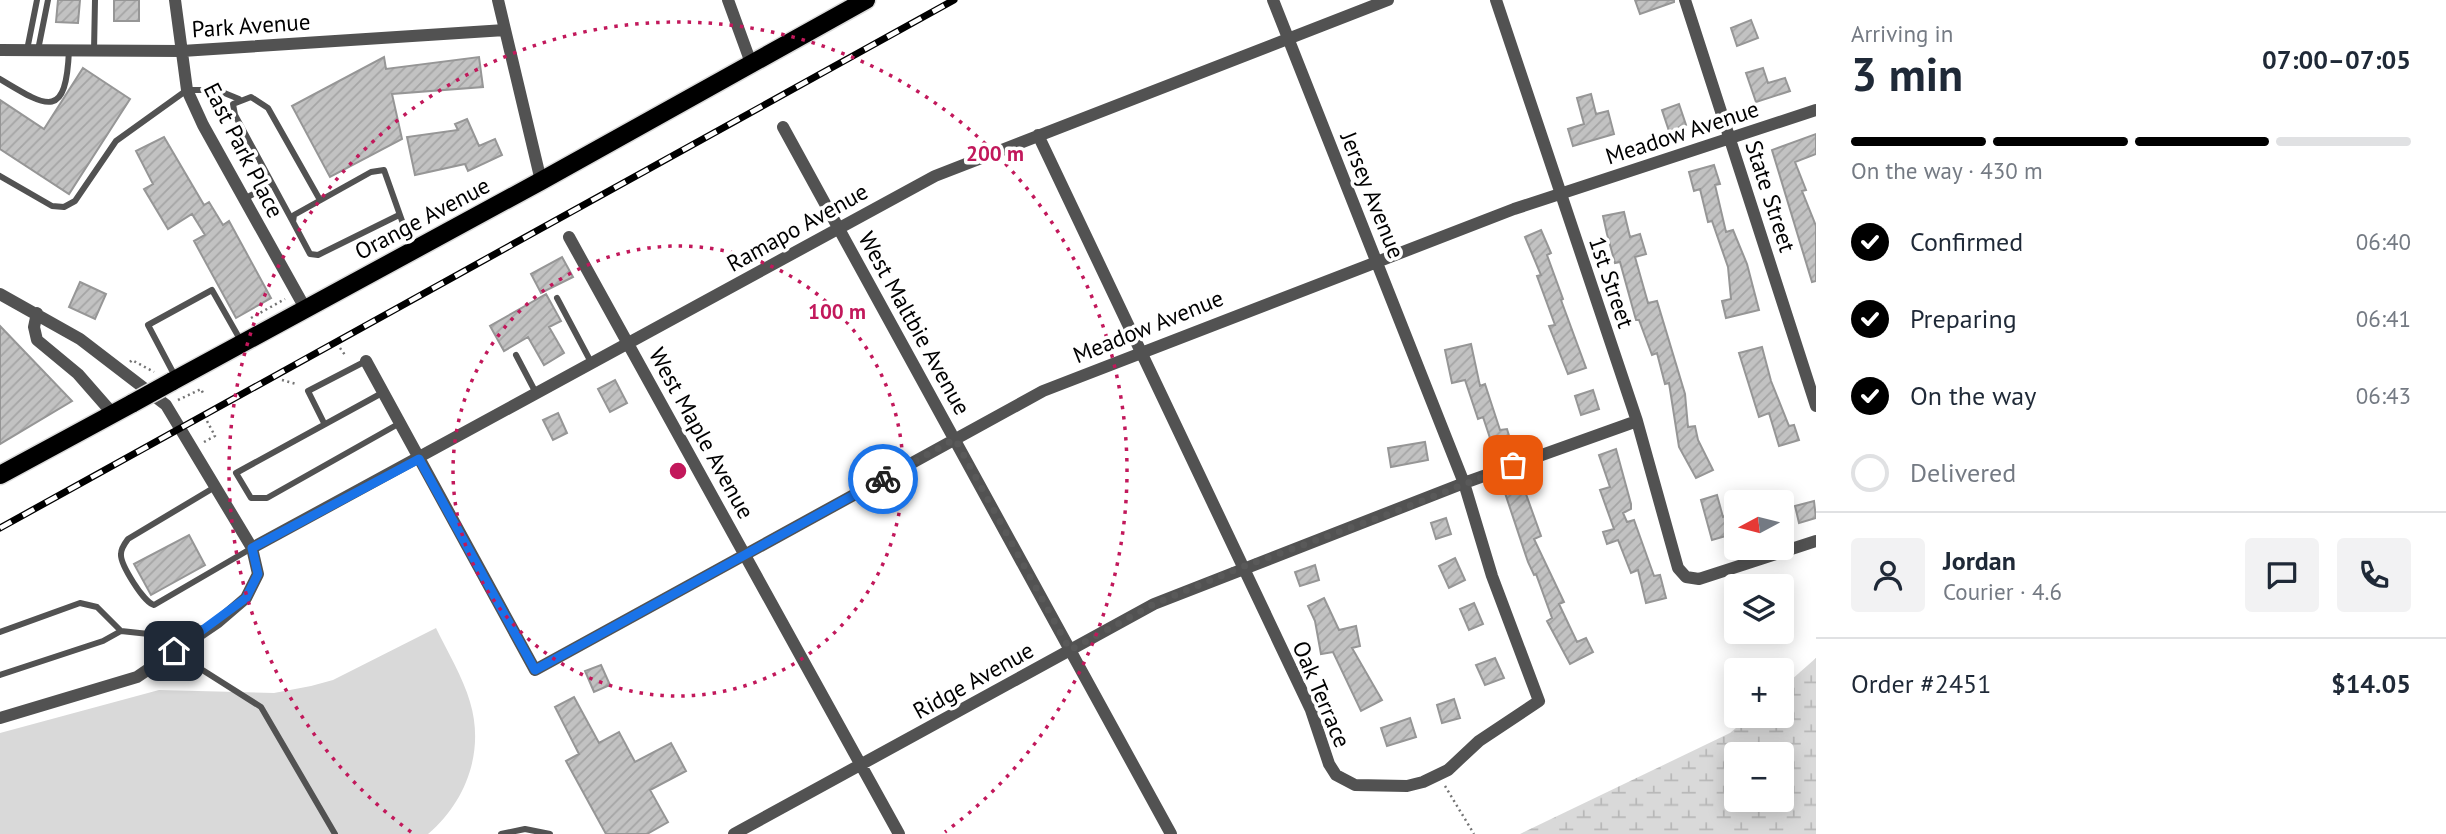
<!DOCTYPE html>
<html lang="en">
<head>
<meta charset="utf-8">
<style>
	:root { --surface:#fff; --page:#f2f2f3; --text:#1f2937; --muted:#747a83; --line:#e0e1e3; --accent:#000 }
	body { margin:0; font-family:"PT Sans",sans-serif; background:var(--page); color:var(--text); height:100vh; display:flex; flex-direction:column; font-size:26px; white-space:nowrap }
	* { box-sizing:border-box; margin:0 }
	p { font-size:23px; color:var(--muted) }
	.icon { flex:none; width:38px; height:38px; fill:none; stroke:currentColor; stroke-width:2; stroke-linecap:round; stroke-linejoin:round }
	.map { position:relative; flex:1; overflow:hidden }
	.panel { display:flex; flex-direction:column; background:var(--surface); width:630px }
	.panel>* { flex:none }
	.needle { width:46px; rotate:263deg }
	.fabs { position:absolute; left:1724px; top:490px; display:grid; gap:14px }
	.fabs a { display:grid; place-items:center; width:70px; height:70px; border-radius:7px; background:var(--surface); box-shadow:0 4px 18px #0003; font-size:35px }
	.pin { position:absolute; display:grid; place-items:center; width:60px; height:60px; color:#fff; margin:-30px; border-radius:14px; box-shadow:0 4px 10px #0006 }
	.courier { position:absolute; display:grid; place-items:center; width:70px; height:70px; margin:-35px; border:5px solid #1a73e8; border-radius:50%; background:#fff; color:#222; box-shadow:0 2px 9px #0007 }
	.summary em { font-style:normal; font-weight:700 }
	.summary div { display:flex; flex-direction:column-reverse }
	.summary { display:flex; align-items:center; justify-content:space-between; height:119px; padding:0 35px }
	h1 { font-size:46px; font-weight:700; line-height:52px }
	.bar { display:grid; grid-template-columns:repeat(4,1fr); gap:10px 7px; align-content:center; height:84px; padding:0 35px }
	.bar i { height:9px; border-radius:5px; background:var(--line) }
	.bar .current { background:var(--accent) }
	.bar p { grid-column:span 4 }
	.line { display:flex; align-items:center; gap:18px; padding:0 35px; border-top:2px solid var(--line) }
	.line div { flex:1 }
	.round { display:grid; place-items:center; flex:none; width:74px; height:74px; border-radius:7px; background:var(--page) }
	ol { padding:0 35px; list-style:none }
	li { display:flex; align-items:center; gap:21px; height:77px }
	li p { margin-inline-start:auto }
	li .icon { padding:7px; border-radius:50%; background:var(--accent); color:#fff; stroke-width:4 }
	li:last-child { color:var(--muted) }
	li i { width:38px; height:38px; border:4px solid var(--line); border-radius:50% }
	main { display:flex; flex:1; min-height:0 }
	.map>svg:first-child { display:block }
	.wetland { fill:url(#wetland-marsh); fill-rule:evenodd }
	.park { fill:#d9d9d9 }
	.building { fill:url(#building-hatch); stroke:#969696; stroke-width:2 }
	.lines { fill:none; stroke-linecap:round; stroke-linejoin:round }
	.primary-casing { stroke:#dbdbdb; stroke-width:21 }
	.path { stroke:#747474; stroke-width:2.5; stroke-dasharray:2 3.5; stroke-linecap:butt }
	.lane { stroke:#525252; stroke-width:6 }
	.street { stroke:#525252; stroke-width:12 }
	.primary { stroke:#000; stroke-width:18 }
	.rail-casing { stroke:#000; stroke-width:7 }
	.rail { stroke:#fff; stroke-width:4.5; stroke-dasharray:13; stroke-linecap:butt }
	.primary-bridge-casing { stroke:#dbdbdb; stroke-width:21; stroke-linecap:butt }
	.primary-bridge { stroke:#000; stroke-width:18 }
	.done { stroke:#595959; stroke-width:7; stroke-dasharray:0 12.6 }
	.route { stroke:#1a73e8; stroke-width:9 }
	.ring { fill:none; stroke:#c2185b; stroke-width:3.5; stroke-dasharray:3.5 7 }
	.labels { text-anchor:middle; dominant-baseline:central; stroke-width:7; stroke-linejoin:round; paint-order:stroke }
	.street-label { font-size:23px; fill:#000; stroke:#fff }
	.centre { fill:#c2185b; stroke:#fff; stroke-width:3.5 }
	.ring-label { font-size:21px; text-anchor:middle; font-weight:bold; fill:#c2185b; stroke:#fff; stroke-width:7; stroke-linejoin:round; paint-order:stroke }
</style>
</head>
<body>
<main>
<div class="map">
<svg width="1816" height="834" viewBox="0 0 1816 834">
	<defs>
		<pattern id="wetland-marsh" width="20" height="14" patternUnits="userSpaceOnUse" patternTransform="scale(1.75)"><rect width="20" height="14" fill="#d9d9d9"/><path d="M1 5h8M5 5V1M11 12h8M15 12V8" fill="none" stroke="#b8b8b8"/></pattern>
		<pattern id="building-hatch" width="6" height="6" patternUnits="userSpaceOnUse" patternTransform="scale(1.75)"><rect width="6" height="6" fill="#c2c2c2"/><path d="M-1 1l2-2M0 6l6-6M5 7l2-2" fill="none" stroke="#a5a5a5"/></pattern>
	</defs>
	<rect width="100%" height="100%" fill="#fff"/>
	<path class="wetland" d="M1816,658V834H1520L1730,733L1750,716H1782V688ZM1736,754H1782V800H1736Z"/>
	<path class="park" d="M436,628C447,651 463,677 470,702C485,751 466,802 428,834H0V733L159,690L274,693L311,686L333,680Z"/>
	<path class="building" d="M58,0H80L78,23L56,22Z
		M114,0H139V21H114Z
		M1635,0H1674V2L1640,14Z
		M1751,20L1758,38L1737,46L1731,28Z
		M384,57L386,69L479,57L483,87L392,94L402,139L330,177L292,106Z
		M83,68L130,99L69,194L0,149V100L44,129Z
		M1763,68L1768,83L1785,78L1790,91L1756,102L1746,73Z
		M1591,94L1596,114L1608,111L1614,134L1573,146L1568,129L1584,124L1577,98Z
		M1679,104L1686,125L1669,131L1662,110Z
		M467,119L479,146L495,139L502,155L468,171L465,164L415,175L407,137L458,130L455,124Z
		M1816,134V154L1795,162L1806,190L1802,191L1816,226V281L1812,282L1772,150Z
		M164,137L204,205L209,202L223,225L229,221L271,298L236,318L194,241L205,235L192,214L168,229L144,189L153,184L136,151Z
		M1714,165L1720,184L1715,185L1726,232L1733,230L1747,264L1759,310L1726,318L1722,301L1731,299L1728,267L1712,221L1708,222L1700,189L1694,191L1689,172Z
		M1624,212L1630,237L1640,234L1646,254L1635,257L1648,303L1657,301L1685,394L1688,427L1695,426L1698,440L1713,470L1696,478L1679,447L1669,383L1665,384L1657,353L1652,355L1639,320H1636L1620,262L1615,263L1607,234L1603,216Z
		M1541,230L1551,253L1547,255L1563,299L1561,300L1586,368L1568,374L1549,326L1555,325L1537,276L1541,275L1525,237Z
		M562,257L573,277L541,293L531,274Z
		M80,282L106,294L95,319L69,307Z
		M546,294L561,321L549,327L564,353L544,365L528,337L504,351L490,326Z
		M0,326L72,401L0,444Z
		M1471,344L1480,386L1485,384L1500,430L1507,429L1511,442L1493,447L1483,417L1478,419L1465,380L1452,383L1445,350Z
		M1762,347L1771,381L1789,426L1794,425L1799,440L1779,446L1769,413L1759,417L1739,353Z
		M615,380L627,403L610,412L598,389Z
		M1593,390L1599,409L1581,415L1575,396Z
		M558,413L567,433L553,440L543,420Z
		M1425,442L1428,460L1391,467L1388,448Z
		M1616,449L1631,504V509L1623,513L1627,522L1634,520L1654,576L1660,575L1666,598L1646,603L1638,570L1631,573L1618,540L1607,544L1603,532L1614,529L1600,490L1610,487L1599,455Z
		M1522,483L1541,536L1534,539L1564,602L1559,604L1577,642L1586,638L1593,652L1570,664L1547,621L1552,618L1536,574L1534,575L1528,562L1504,490Z
		M1717,495L1723,517L1736,513V533L1712,540L1701,500Z
		M1814,501L1816,518L1799,523L1795,506Z
		M1446,518L1451,534L1436,539L1431,523Z
		M189,535L205,565L151,595L134,564Z
		M1455,558L1465,580L1449,588L1439,566Z
		M1315,565L1319,580L1300,586L1295,572Z
		M1324,598L1339,630L1356,626L1360,646L1352,648L1382,700L1361,711L1333,652L1321,654L1315,621L1308,606Z
		M1474,603L1483,624L1469,630L1460,609Z
		M1495,658L1504,678L1485,685L1476,665Z
		M601,665L610,685L594,692L585,671Z
		M574,697L599,743L619,732L635,762L671,743L686,771L650,790L668,822L647,834H606L566,761L579,754L555,707Z
		M1454,699L1460,718L1442,723L1437,705Z
		M1410,718L1416,737L1387,746L1381,728Z"/>
	<g class="lines">
		<g class="primary-casing">
			<path id="primary" d="M171,382L541,181L866,0
				M0,475L133,403"/>
		</g>
		<path class="path" d="M251,318L285,299
			M340,348L345,355
			M130,362L132,360L154,372
			M282,380L296,384
			M178,400L201,389L204,395
			M204,442L215,436L207,421
			M1445,786L1474,834"/>
		<path class="lane" d="M27,50L37,0
			M38,50L48,0
			M94,51L95,0
			M0,79C48,108 66,120 69,50
			M0,176L52,206L64,207L75,201L116,141L187,90H217L239,99
			M244,199L272,184
			M399,215L318,255L310,254L293,222L294,215L371,172L384,170L412,249
			M293,222L235,115L233,104L251,97L268,108L320,200
			M557,298L592,364
			M516,355L536,393
			M176,378L148,325L212,290L241,341
			M382,393L236,473L251,498H267L400,423
			M324,423L308,391L366,361
			M215,487L128,539C125,543 121,548 121,554C120,564 144,603 154,605L252,548
			M0,632L80,603L97,607L121,631L158,635L204,628
			M174,652L261,707L335,834
			M0,675L103,641L121,631
			M501,834L525,829L550,834"/>
		<path class="street" d="M175,0L187,90L203,125L305,308
			M498,0L541,181
			M728,0L751,63
			M1496,0L1637,421L1678,568L1686,577L1699,579L1816,541
			M1685,0L1816,406
			M0,50L182,51L505,30
			M783,127L1171,834
			M1038,135L1311,710L1329,764L1336,775L1355,785L1407,786L1423,782L1448,770L1479,741L1539,701L1492,576L1464,483L1273,0
			M569,237L899,834
			M0,294L80,339L166,405L252,548L258,574L246,598L218,622L137,677L0,718
			M37,313L34,327L37,340L78,374L113,414
			M366,361L535,670L1043,391L1514,209L1816,110
			M252,548L935,176L1388,0
			M734,834L1154,604L1464,483L1637,421"/>
		<use href="#primary" class="primary"/>
		<g class="rail-casing">
			<path id="rail" d="M0,528L954,0"/>
		</g>
		<use href="#rail" class="rail"/>
		<g class="primary-bridge-casing">
			<path id="primary-bridge" d="M133,403L171,382"/>
		</g>
		<use href="#primary-bridge" class="primary-bridge"/>
	</g>
	<g class="lines">
		<path class="done" d="M883,479L955,439L1070,650L1154,604L1242,567L1394,512L1513,465"/>
		<path class="route" d="M174,651L246,598L258,574L252,548L419,459L535,670L883,479"/>
	</g>
	<g class="ring">
		<circle cx="678" cy="471" r="225"/>
		<path d="M411 832A449 449 0 1 1 945 832"/>
	</g>
	<g class="labels">
		<g class="street-label">
			<text transform="translate(251 25) rotate(-4)">Park Avenue</text>
			<text transform="translate(1682 132) rotate(-18)">Meadow Avenue</text>
			<text transform="translate(244 150) rotate(63)">East Park Place</text>
			<text transform="translate(1373 195) rotate(68)">Jersey Avenue</text>
			<text transform="translate(1771 196) rotate(72)">State Street</text>
			<text transform="translate(422 218) rotate(-28)">Orange Avenue</text>
			<text transform="translate(797 227) rotate(-29)">Ramapo Avenue</text>
			<text transform="translate(1612 282) rotate(71)">1st Street</text>
			<text transform="translate(915 323) rotate(61)">West Maltbie Avenue</text>
			<text transform="translate(1148 326) rotate(-22)">Meadow Avenue</text>
			<text transform="translate(702 433) rotate(61)">West Maple Avenue</text>
			<text transform="translate(973 680) rotate(-29)">Ridge Avenue</text>
			<text transform="translate(1322 694) rotate(67)">Oak Terrace</text>
		</g>
	</g>
	<circle cx="678" cy="471" r="10" class="centre"/>
	<g class="ring-label">
		<text x="995" y="161">200 m</text>
		<text x="837" y="319">100 m</text>
	</g>
</svg>
<div class="fabs">
<a><svg class="needle" viewBox="-14 -14 28 28"><path d="M0-13l5 13h-10z" fill="#e53935"/><path d="M0 13l5-13h-10z" fill="#747a83"/></svg></a>
<a><svg class="icon" aria-label="layers" viewBox="0 0 24 24"><path d="M12 4l9 5-9 5-9-5zM3 14l9 5 9-5"/></svg></a>
<a>+</a>
<a>−</a>
</div>
<div class="pin" style="left:1513px;top:465px;background:#ea580c"><svg class="icon" aria-label="bag" viewBox="0 0 24 24"><path d="M5 8h14l-1 12H6zM9 8a3 3 0 0 1 6 0"/></svg></div>
<div class="pin" style="left:174px;top:651px;background:#1f2937"><svg class="icon" aria-label="home" viewBox="0 0 24 24"><path d="M3 11l9-7 9 7M6 9v11h12V9"/></svg></div>
<div class="courier" style="left:883px;top:479px"><svg class="icon" aria-label="bike" viewBox="0 0 24 24"><circle cx="6" cy="16" r="4"/><circle cx="18" cy="16" r="4"/><path d="M6 16l4-8h5l3 8M10 8l3 8H6M13 5h3"/></svg></div>
</div>
<section class="panel">
<div class="summary"><div><h1>3 min</h1><p>Arriving in</p></div><em>07:00–07:05</em></div>
<div class="bar"><i class="current"></i><i class="current"></i><i class="current"></i><i></i><p>On the way · 430 m</p></div>
<ol>
<li><svg class="icon" aria-label="check" viewBox="0 0 24 24"><path d="M5 12l5 5 9-10"/></svg>Confirmed<p>06:40</p></li>
<li><svg class="icon" aria-label="check" viewBox="0 0 24 24"><path d="M5 12l5 5 9-10"/></svg>Preparing<p>06:41</p></li>
<li><svg class="icon" aria-label="check" viewBox="0 0 24 24"><path d="M5 12l5 5 9-10"/></svg>On the way<p>06:43</p></li>
<li><i></i>Delivered</li>
</ol>
<div class="line" style="height:126px"><a class="round"><svg class="icon" aria-label="person" viewBox="0 0 24 24"><circle cx="12" cy="8" r="4"/><path d="M4 21q1-7 8-7t8 7"/></svg></a><div><b>Jordan</b><p>Courier · 4.6</p></div><a class="round"><svg class="icon" aria-label="chat" viewBox="0 0 24 24"><path d="M4 5h16v11H9l-5 4z"/></svg></a><a class="round"><svg class="icon" aria-label="phone" viewBox="0 0 24 24"><path d="M5 4h4l2 5-3 2q2 4 5 5l2-3 5 2v4C11 20 4 13 5 4z"/></svg></a></div>
<div class="line" style="height:91px"><div>Order #2451</div><b>$14.05</b></div>
</section>
</main>
</body>
</html>
